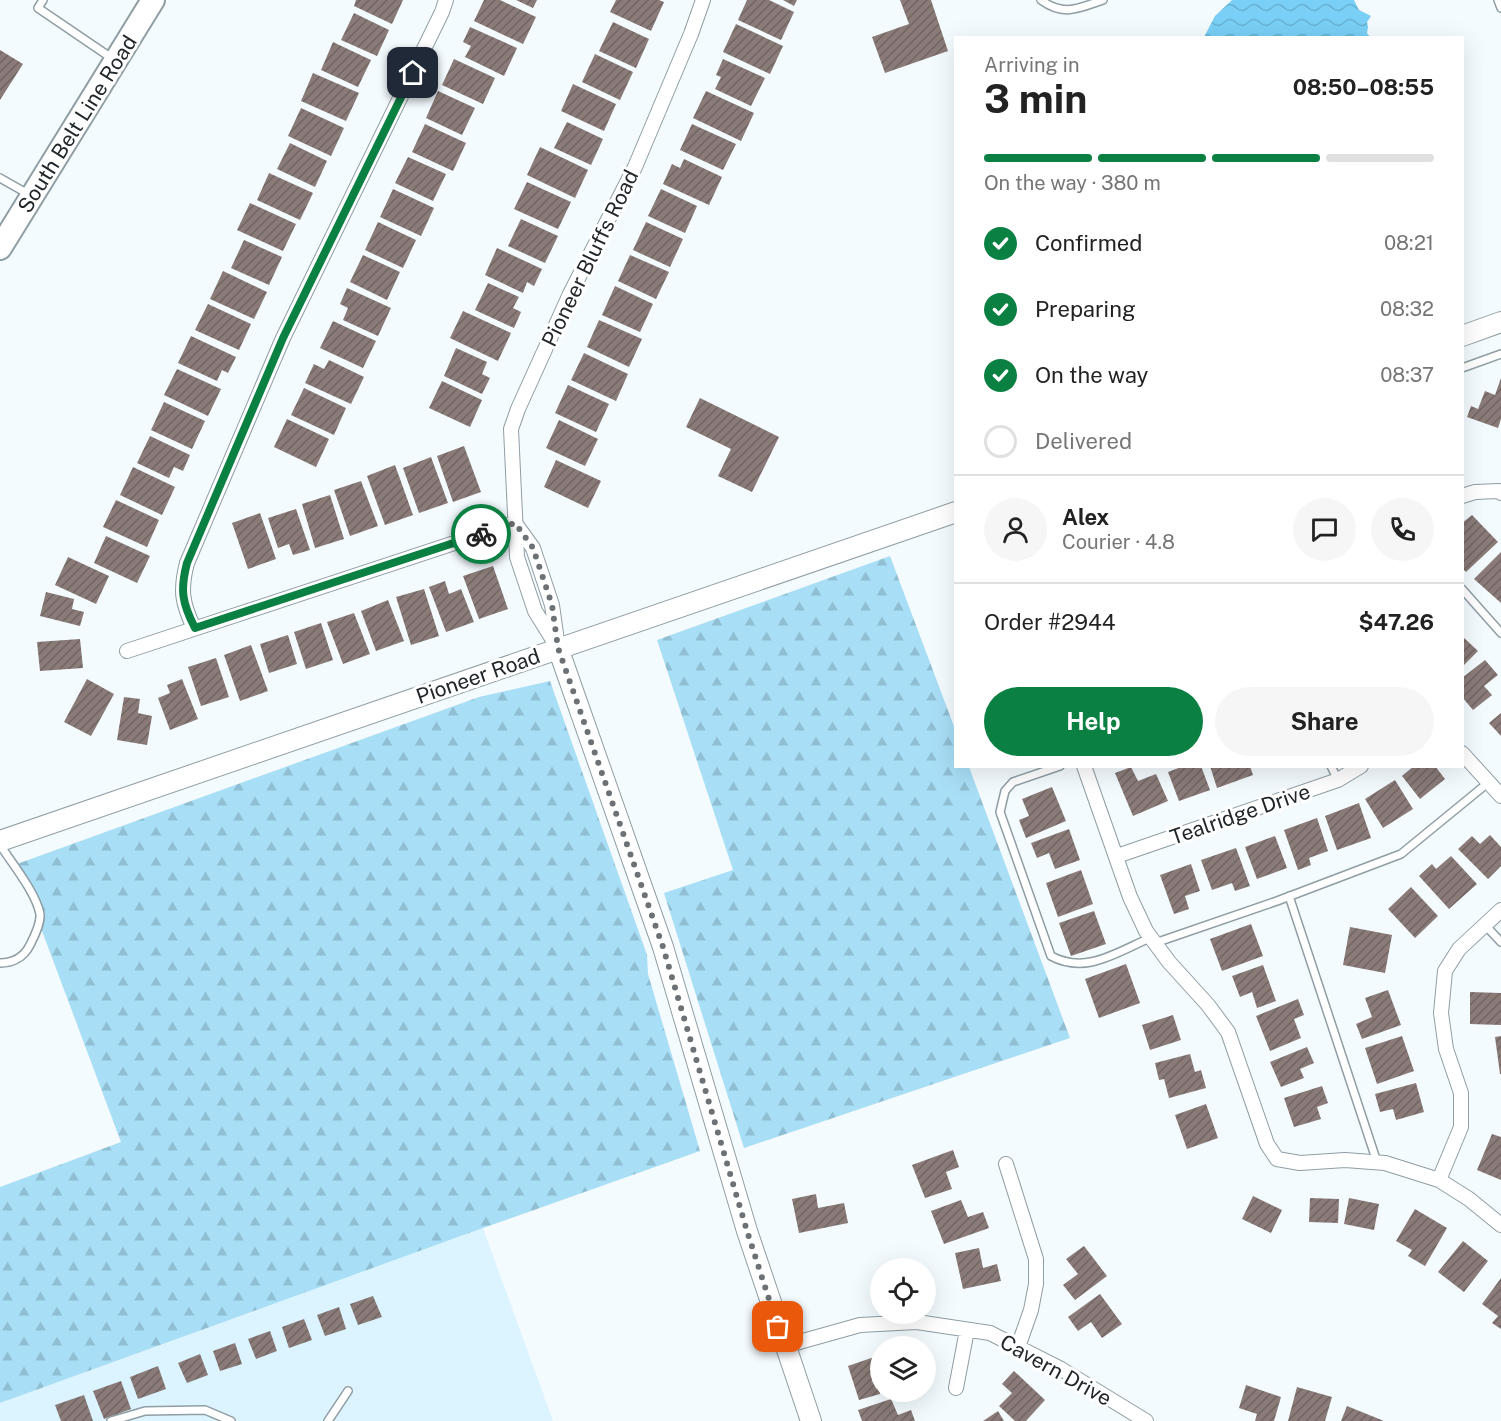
<!DOCTYPE html>
<html lang="en">
<head>
<meta charset="utf-8">
<style>
	:root { --surface:#fff; --page:#f6f6f6; --text:#222; --muted:#767676; --line:#e0e0e0; --accent:#0b8043 }
	body { margin:0; font-family:"Public Sans",sans-serif; background:var(--page); color:var(--text); height:100vh; display:flex; flex-direction:column; font-size:22px; white-space:nowrap }
	* { box-sizing:border-box; margin:0 }
	p { font-size:20px; color:var(--muted) }
	.icon { flex:none; width:33px; height:33px; fill:none; stroke:currentColor; stroke-width:2; stroke-linecap:round; stroke-linejoin:round }
	.map { position:relative; flex:1; overflow:hidden }
	.side { position:absolute; left:954px; top:36px; width:510px; height:732px; display:flex; flex-direction:column; background:var(--surface); border-radius:0px; box-shadow:0 6px 24px #0002 }
	.side>* { flex:none }
	.tools { position:absolute; left:870px; top:1258px; display:grid; gap:12px }
	.tools a { display:grid; place-items:center; width:66px; height:66px; border-radius:50%; background:var(--surface); box-shadow:0 6px 24px #0002; font-size:30px }
	.pin { position:absolute; display:grid; place-items:center; width:51px; height:51px; color:#fff; margin:-26px; border-radius:12px; box-shadow:0 3px 9px #0006 }
	.courier { position:absolute; display:grid; place-items:center; width:60px; height:60px; margin:-30px; border:4px solid #0b8043; border-radius:50%; background:#fff; color:#222; box-shadow:0 2px 8px #0007 }
	.overview em { font-style:normal; font-weight:700 }
	.overview div { display:flex; flex-direction:column-reverse }
	.overview { display:flex; align-items:center; justify-content:space-between; height:102px; padding:0 30px }
	h1 { font-size:39px; font-weight:700; line-height:45px }
	.bar { display:grid; grid-template-columns:repeat(4,1fr); gap:9px 6px; align-content:center; height:72px; padding:0 30px }
	.bar i { height:8px; border-radius:4px; background:var(--line) }
	.bar .current { background:var(--accent) }
	.bar p { grid-column:span 4 }
	.line { display:flex; align-items:center; gap:15px; padding:0 30px; border-top:2px solid var(--line) }
	.line div { flex:1 }
	.round { display:grid; place-items:center; flex:none; width:63px; height:63px; border-radius:32px; background:var(--page) }
	ol { padding:0 30px; list-style:none }
	li { display:flex; align-items:center; gap:18px; height:66px }
	li p { margin-inline-start:auto }
	li .icon { padding:6px; border-radius:50%; background:var(--accent); color:#fff; stroke-width:4 }
	li:last-child { color:var(--muted) }
	li i { width:33px; height:33px; border:3px solid var(--line); border-radius:50% }
	.primary-button { display:flex; gap:12px; margin-top:auto; padding:12px 30px }
	.primary-button a { flex:1; height:69px; border-radius:36px; background:var(--accent); color:#fff; font-size:24px; font-weight:700; line-height:69px; text-align:center }
	.primary-button a+a { background:var(--page); color:var(--text) }
	.map>svg:first-child { display:block }
	.built { fill:#dbf4ff }
	.forest { fill:url(#forest-firs) }
	.water { fill:url(#water-waves) }
	.building { fill:url(#building-hatch) }
	.lines { fill:none; stroke-linecap:round; stroke-linejoin:round }
	.lane-casing { stroke:#8f9ea5; stroke-width:10 }
	.street-casing { stroke:#8f9ea5; stroke-width:16 }
	.secondary-casing { stroke:#8f9ea5; stroke-width:22 }
	.primary-casing { stroke:#8f9ea5; stroke-width:26 }
	.lane { stroke:#fff; stroke-width:7 }
	.street { stroke:#fff; stroke-width:14 }
	.secondary { stroke:#fff; stroke-width:20 }
	.primary { stroke:#fff; stroke-width:22 }
	.done { stroke:#6b7174; stroke-width:6; stroke-dasharray:0 10.8 }
	.route { stroke:#0b8043; stroke-width:8 }
	.labels { text-anchor:middle; dominant-baseline:central; stroke-width:6; stroke-linejoin:round; paint-order:stroke }
	.street-label { font-size:21px; fill:#21272a; stroke:#fff }
</style>
</head>
<body>
<div class="map">
<svg width="1501" height="1421" viewBox="0 0 1501 1421">
	<defs>
		<pattern id="forest-firs" width="22" height="20" patternUnits="userSpaceOnUse" patternTransform="scale(1.5)"><rect width="22" height="20" fill="#a8def6"/><path d="M5 1l3.5 6h-7zM16 11l3.5 6h-7z" fill="#90bed3"/></pattern>
		<pattern id="water-waves" width="16" height="10" patternUnits="userSpaceOnUse" patternTransform="scale(1.5)"><rect width="16" height="10" fill="#79cff5"/><path d="M0 5q4-4 8 0t8 0" fill="none" stroke="#68b2d2"/></pattern>
		<pattern id="building-hatch" width="6" height="6" patternUnits="userSpaceOnUse" patternTransform="scale(1.5)"><rect width="6" height="6" fill="#8a7b78"/><path d="M-1 1l2-2M0 6l6-6M5 7l2-2" fill="none" stroke="#706563"/></pattern>
	</defs>
	<rect width="100%" height="100%" fill="#f4fbfe"/>
	<path class="built" d="M483,1228L553,1421H0V1403Z"/>
	<path class="forest" d="M890,556L955,729L956,766L969,767L1070,1038L744,1148L664,893L733,870L657,640Z
		M550,681L647,955L648,974L700,1151L483,1228L0,1403V1187L121,1142L17,864L479,697Z"/>
	<path class="water" d="M1232,0H1354L1359,10L1371,16L1367,22L1368,27L1367,33L1370,37H1204L1215,16Z"/>
	<path class="building" d="M356,0H403L392,24L354,6Z
		M484,0H500L536,17L523,44L474,21Z
		M516,0H537L533,8Z
		M616,0H659L664,2L651,31L610,12Z
		M747,0H769L794,12L781,40L738,20Z
		M783,0H797L794,6Z
		M900,0H931L948,51L885,73L872,37L909,24Z
		M354,13L389,30L377,56L341,40Z
		M613,22L649,39L636,68L599,51Z
		M736,24L783,46L770,74L723,52Z
		M470,27L517,48L504,76L465,57L471,46L463,42Z
		M333,42L371,60L358,87L321,70Z
		M0,50L23,64L0,100Z
		M595,54L633,72L620,100L582,82Z
		M454,59L495,78L483,104L442,85Z
		M723,59L765,78L751,106L715,89L721,77L716,75Z
		M313,73L359,93L346,121L301,101Z
		M573,84L616,104L604,131L561,111Z
		M438,91L475,108L462,135L426,118Z
		M706,91L754,113L741,141L693,118Z
		M301,108L344,128L331,156L288,136Z
		M567,122L603,139L591,165L554,148Z
		M425,124L466,143L453,171L412,152Z
		M692,124L736,144L723,170L680,150Z
		M290,143L327,161L315,187L277,169Z
		M540,147L588,170L575,198L527,175Z
		M408,157L446,174L433,201L395,183Z
		M684,159L722,177L709,205L663,184L672,164L680,168Z
		M269,173L313,193L300,220L257,200Z
		M527,182L571,202L558,229L514,209Z
		M393,189L434,208L421,236L380,217Z
		M661,189L697,206L685,233L648,216Z
		M250,203L296,224L283,251L237,230Z
		M521,219L558,236L545,263L508,246Z
		M378,222L416,240L403,268L365,250Z
		M646,222L683,239L670,267L633,250Z
		M244,240L282,257L269,285L231,268Z
		M497,248L542,269L534,286L527,282L523,293L485,275Z
		M363,255L400,272L387,300L350,282Z
		M630,255L669,272L656,299L618,281Z
		M223,271L267,292L254,319L210,299Z
		M488,283L519,297L513,308L521,312L514,328L475,310Z
		M615,286L653,304L640,332L602,315Z
		M347,288L391,308L378,336L343,320L348,308L340,304Z
		M208,304L251,324L239,350L195,330Z
		M463,311L511,333L498,361L450,338Z
		M599,320L642,339L629,367L587,347Z
		M333,321L376,341L363,368L320,348Z
		M191,336L236,357L228,373L222,370L217,381L178,363Z
		M456,348L487,362L482,374L490,378L482,394L444,376Z
		M584,353L628,374L616,401L571,380Z
		M329,360L364,377L351,404L305,383L314,364L324,369Z
		M177,369L221,389L208,416L164,395Z
		M1501,378V419L1498,428L1467,417L1471,406L1478,409L1485,391L1495,395Z
		M442,381L482,400L470,427L429,408Z
		M568,385L609,404L596,432L555,413Z
		M304,388L346,408L334,435L291,415Z
		M700,398L779,437L752,492L718,476L731,449L686,427Z
		M164,402L205,421L192,449L151,430Z
		M287,419L329,439L316,467L274,447Z
		M559,420L598,439L585,466L546,448Z
		M150,436L190,455L183,471L174,467L169,478L137,463Z
		M464,446L481,492L453,502L437,456Z
		M431,457L448,503L419,513L403,468Z
		M556,460L601,481L588,508L544,487Z
		M395,465L413,515L385,525L367,476Z
		M133,467L175,487L162,515L120,495Z
		M361,481L378,526L350,536L334,490Z
		M330,495L344,539L315,548L302,504Z
		M116,500L159,520L147,547L103,527Z
		M296,509L310,550L293,555L289,544L278,548L268,518Z
		M260,513L276,559L248,569L232,523Z
		M1472,515L1498,542L1466,572L1462,568V523Z
		M106,536L150,556L137,583L94,563Z
		M1501,552V603L1474,579Z
		M68,557L109,576L96,604L55,585Z
		M493,566L508,609L479,619L463,576Z
		M445,581L449,594L461,589L474,622L446,632L429,587Z
		M424,589L439,636L411,645L396,597Z
		M46,592L74,599L72,609L84,612L80,626L40,616Z
		M388,600L404,641L376,651L361,611Z
		M354,613L370,654L343,664L327,622Z
		M321,623L333,660L306,669L294,632Z
		M288,635L297,664L269,673L260,644Z
		M1462,636L1478,651L1462,667Z
		M80,639L83,668L40,671L37,642Z
		M251,645L268,691L240,701L224,655Z
		M216,658L229,697L201,706L188,667Z
		M1485,660L1498,675L1484,686L1492,695L1473,710L1462,697V678Z
		M87,679L114,694L91,736L64,722Z
		M182,679L198,719L170,730L158,698L170,693L167,685Z
		M124,697L140,699L138,713L152,716L147,745L117,740Z
		M1501,713V736L1489,723Z
		M1184,766H1201L1210,790L1179,801L1168,772Z
		M1210,766H1250L1253,775L1217,788Z
		M1414,766H1435L1445,779L1420,799L1402,776Z
		M1131,767L1138,781L1156,774L1168,801L1133,816L1115,773Z
		M1395,780L1413,809L1383,828L1365,799Z
		M1052,787L1066,821L1026,838L1019,820L1029,816L1022,799Z
		M1359,803L1371,838L1337,850L1325,816Z
		M1317,818L1328,851L1309,858L1311,865L1298,870L1284,830Z
		M1069,829L1080,860L1055,869L1049,853L1037,858L1031,843Z
		M1490,835L1501,847V866L1488,879L1458,849L1472,836L1480,844Z
		M1275,836L1287,868L1257,879L1245,847Z
		M1236,848L1250,886L1235,891L1232,883L1212,890L1201,860Z
		M1451,856L1477,884L1449,909L1419,876L1432,864L1436,869Z
		M1191,864L1200,891L1185,896L1189,909L1174,914L1160,875Z
		M1081,870L1093,904L1058,917L1046,883Z
		M1411,887L1438,916L1415,938L1388,909Z
		M1094,911L1106,944L1071,956L1059,923Z
		M1251,924L1263,956L1222,971L1210,939Z
		M1350,927L1392,935L1385,973L1343,965Z
		M1126,964L1140,1003L1099,1018L1085,979Z
		M1263,965L1276,1001L1257,1008L1252,992L1240,997L1232,976Z
		M1388,990L1401,1025L1362,1039L1356,1024L1372,1017L1365,998Z
		M1470,992L1501,993V1025L1470,1024Z
		M1298,999L1304,1015L1294,1019L1301,1038L1270,1051L1256,1016Z
		M1173,1015L1181,1040L1150,1050L1142,1025Z
		M1402,1036L1414,1071L1377,1084L1365,1048Z
		M1501,1036V1074H1500L1495,1037Z
		M1307,1047L1314,1063L1300,1069L1304,1078L1281,1087L1270,1062Z
		M1190,1054L1195,1072L1201,1070L1206,1088L1169,1098L1164,1079L1159,1080L1155,1063Z
		M1416,1083L1424,1112L1396,1120L1393,1109L1380,1112L1375,1094Z
		M1322,1086L1328,1103L1317,1107L1321,1119L1294,1127L1284,1098Z
		M1206,1104L1218,1138L1187,1149L1175,1115Z
		M1492,1134L1501,1137V1180L1477,1170Z
		M953,1150L959,1167L946,1172L952,1189L925,1198L912,1165Z
		M816,1194L818,1208L844,1203L848,1223L799,1233L792,1199Z
		M1253,1196L1282,1210L1271,1233L1242,1219Z
		M1310,1198L1339,1199L1338,1223L1309,1222Z
		M1349,1198L1379,1204L1374,1230L1344,1224Z
		M961,1200L968,1217L983,1212L989,1228L944,1244L931,1211Z
		M1415,1209L1447,1228L1425,1266L1408,1256L1412,1250L1396,1241Z
		M1463,1241L1488,1261L1464,1292L1438,1272Z
		M1084,1246L1107,1276L1075,1300L1063,1285L1078,1274L1066,1259Z
		M979,1248L983,1268L997,1264L1001,1281L963,1289L955,1253Z
		M1501,1278V1329L1492,1323L1498,1316L1482,1304Z
		M1100,1294L1122,1324L1102,1338L1091,1322L1078,1331L1068,1317Z
		M373,1296L382,1317L358,1325L350,1304Z
		M339,1307L346,1329L325,1336L317,1315Z
		M304,1319L312,1340L289,1348L282,1327Z
		M270,1331L277,1351L256,1359L248,1339Z
		M235,1343L242,1364L220,1371L213,1351Z
		M200,1354L208,1375L187,1383L178,1363Z
		M880,1355V1394L859,1400L848,1366Z
		M158,1366L166,1389L138,1399L130,1377Z
		M1014,1371L1045,1400L1026,1421H1015L999,1406L1012,1393L1002,1384Z
		M121,1381L131,1409L104,1419L93,1391Z
		M1246,1385L1281,1397L1274,1421H1255L1257,1414L1239,1408Z
		M1297,1387L1332,1397L1325,1421H1288Z
		M84,1395L93,1421H61L55,1405Z
		M891,1399L898,1415L911,1410L915,1421H862L858,1410Z
		M1347,1406L1384,1421H1341Z
		M998,1411L1004,1421H983Z"/>
	<g class="lines">
		<g class="lane-casing">
			<path id="lane" d="M43,0L38,8L113,59
				M1041,0C1064,17 1079,8 1103,0
				M1498,0L1501,8
				M0,178L30,195
				M1462,368L1501,354
				M1462,589L1501,633
				M1060,766L1013,782L1005,791L1000,812L1051,956C1086,975 1117,952 1150,938
				M1331,766L1338,780
				M0,845C12,863 36,893 40,914C41,924 34,937 30,945C24,957 13,963 0,963
				M1289,896L1377,1162
				M1485,925L1501,942
				M1155,943L1277,901L1401,854L1489,782
				M111,1421L145,1411L205,1410L231,1421
				M328,1421L348,1391"/>
		</g>
		<g class="street-casing">
			<path id="street" d="M1462,496L1475,492L1499,491L1501,493
				M515,523L533,548L552,605L557,641
				M194,628C182,603 180,590 187,563L283,338L442,12L446,0
				M558,648L535,611L517,557L511,429L518,409L570,294L635,167L691,34L703,0
				M127,651L515,523
				M1462,753L1501,796
				M1084,766L1130,897L1146,931L1169,962L1208,1005L1228,1032L1267,1144L1277,1159L1300,1163L1345,1160L1385,1163L1439,1180L1469,1199L1501,1225
				M1117,856L1338,780L1361,766
				M1006,1164L1036,1259V1284L1031,1310L1018,1347
				M1439,1180L1461,1127V1093L1446,1049L1441,1013L1445,971L1459,949L1501,910
				M785,1346L860,1325L917,1322L990,1333L1061,1369L1146,1421
				M956,1388L967,1330"/>
		</g>
		<g class="secondary-casing">
			<path id="secondary" d="M1462,336L1501,322
				M558,648L663,947L747,1231L811,1421
				M0,841L956,512"/>
		</g>
		<g class="primary-casing">
			<path id="primary" d="M0,248L153,0"/>
		</g>
		<use href="#lane" class="lane"/>
		<use href="#street" class="street"/>
		<use href="#secondary" class="secondary"/>
		<use href="#primary" class="primary"/>
	</g>
	<g class="lines">
		<path class="done" d="M481,534L515,523L533,548L552,605L558,648L663,947L747,1231L778,1327"/>
		<path class="route" d="M413,73L283,338L187,563C180,590 182,603 195,628L481,534"/>
	</g>
	<g class="labels">
		<g class="street-label">
			<text transform="translate(77 124) rotate(-58)">South Belt Line Road</text>
			<text transform="translate(590 258) rotate(-64)">Pioneer Bluffs Road</text>
			<text transform="translate(478 676) rotate(-19)">Pioneer Road</text>
			<text transform="translate(1240 814) rotate(-19)">Tealridge Drive</text>
			<text transform="translate(1056 1370) rotate(29)">Cavern Drive</text>
		</g>
	</g>
</svg>
<div class="tools">
<a><svg class="icon" aria-label="locate" viewBox="0 0 24 24"><circle cx="12" cy="12" r="6"/><path d="M12 2v4M12 18v4M2 12h4M18 12h4"/></svg></a>
<a><svg class="icon" aria-label="layers" viewBox="0 0 24 24"><path d="M12 4l9 5-9 5-9-5zM3 14l9 5 9-5"/></svg></a>
</div>
<div class="pin" style="left:778px;top:1327px;background:#ea580c"><svg class="icon" aria-label="bag" viewBox="0 0 24 24"><path d="M5 8h14l-1 12H6zM9 8a3 3 0 0 1 6 0"/></svg></div>
<div class="pin" style="left:413px;top:73px;background:#1f2937"><svg class="icon" aria-label="home" viewBox="0 0 24 24"><path d="M3 11l9-7 9 7M6 9v11h12V9"/></svg></div>
<div class="courier" style="left:481px;top:534px"><svg class="icon" aria-label="bike" viewBox="0 0 24 24"><circle cx="6" cy="16" r="4"/><circle cx="18" cy="16" r="4"/><path d="M6 16l4-8h5l3 8M10 8l3 8H6M13 5h3"/></svg></div>
<section class="side">
<div class="overview"><div><h1>3 min</h1><p>Arriving in</p></div><em>08:50–08:55</em></div>
<div class="bar"><i class="current"></i><i class="current"></i><i class="current"></i><i></i><p>On the way · 380 m</p></div>
<ol>
<li><svg class="icon" aria-label="check" viewBox="0 0 24 24"><path d="M5 12l5 5 9-10"/></svg>Confirmed<p>08:21</p></li>
<li><svg class="icon" aria-label="check" viewBox="0 0 24 24"><path d="M5 12l5 5 9-10"/></svg>Preparing<p>08:32</p></li>
<li><svg class="icon" aria-label="check" viewBox="0 0 24 24"><path d="M5 12l5 5 9-10"/></svg>On the way<p>08:37</p></li>
<li><i></i>Delivered</li>
</ol>
<div class="line" style="height:108px"><a class="round"><svg class="icon" aria-label="person" viewBox="0 0 24 24"><circle cx="12" cy="8" r="4"/><path d="M4 21q1-7 8-7t8 7"/></svg></a><div><b>Alex</b><p>Courier · 4.8</p></div><a class="round"><svg class="icon" aria-label="chat" viewBox="0 0 24 24"><path d="M4 5h16v11H9l-5 4z"/></svg></a><a class="round"><svg class="icon" aria-label="phone" viewBox="0 0 24 24"><path d="M5 4h4l2 5-3 2q2 4 5 5l2-3 5 2v4C11 20 4 13 5 4z"/></svg></a></div>
<div class="line" style="height:78px"><div>Order #2944</div><b>$47.26</b></div>
<div class="primary-button"><a>Help</a><a>Share</a></div>
</section>
</div>
</body>
</html>
